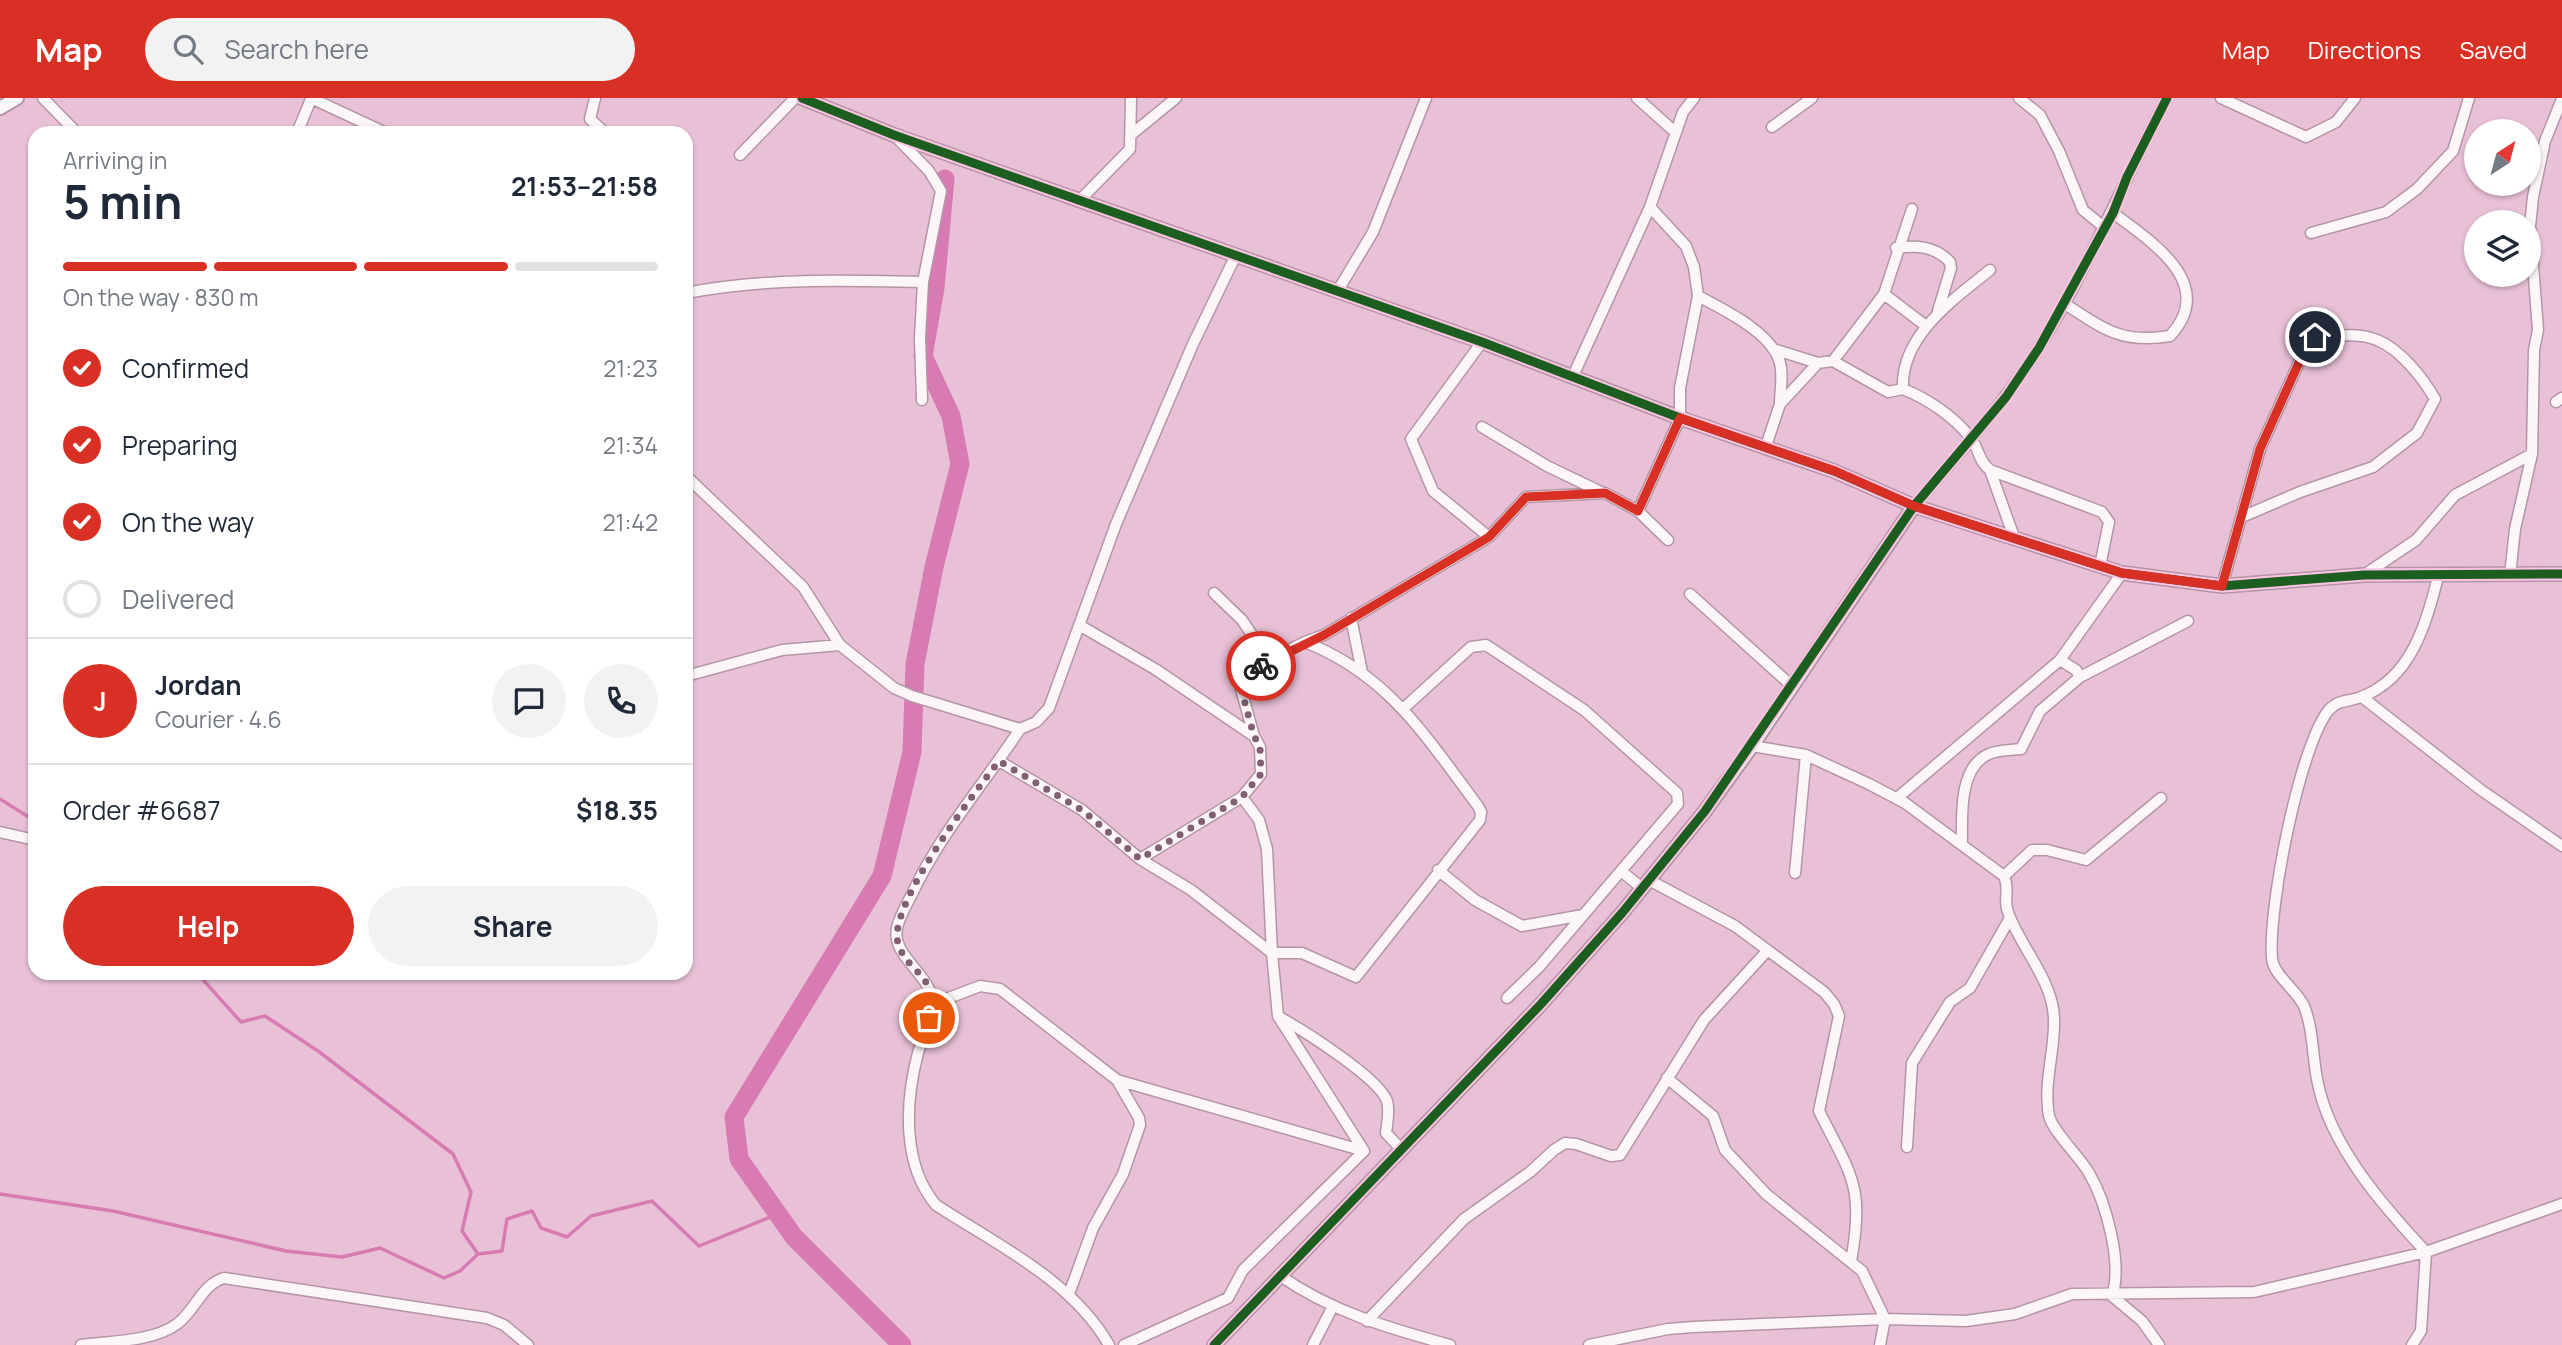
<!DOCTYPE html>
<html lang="en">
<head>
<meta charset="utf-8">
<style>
	:root { --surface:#fff; --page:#f2f2f3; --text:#1f2937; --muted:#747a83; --line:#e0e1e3; --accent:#d93025 }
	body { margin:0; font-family:Manrope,sans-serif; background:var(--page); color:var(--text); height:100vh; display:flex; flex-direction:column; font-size:26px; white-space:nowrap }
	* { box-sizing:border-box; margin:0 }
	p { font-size:23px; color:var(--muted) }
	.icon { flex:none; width:38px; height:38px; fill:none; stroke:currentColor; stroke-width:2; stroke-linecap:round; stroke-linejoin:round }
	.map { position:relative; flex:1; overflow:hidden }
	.details { position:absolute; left:28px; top:28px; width:665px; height:854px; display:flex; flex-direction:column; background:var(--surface); border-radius:21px; box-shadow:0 2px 5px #0004 }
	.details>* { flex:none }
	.needle { width:46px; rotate:36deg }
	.tools { position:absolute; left:2464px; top:21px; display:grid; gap:14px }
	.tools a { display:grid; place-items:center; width:77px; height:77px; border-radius:50%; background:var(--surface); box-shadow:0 2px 5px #0004; font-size:35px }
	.pin { position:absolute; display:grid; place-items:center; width:60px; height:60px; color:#fff; margin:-30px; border:4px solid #fff; border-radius:50%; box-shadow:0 2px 7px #0007 }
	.courier { position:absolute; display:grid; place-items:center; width:70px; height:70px; margin:-35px; border:5px solid #d93025; border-radius:50%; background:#fff; color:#222; box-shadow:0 2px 9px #0007 }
	.head em { font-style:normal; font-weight:700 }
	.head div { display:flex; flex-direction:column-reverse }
	.head { display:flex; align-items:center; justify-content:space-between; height:119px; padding:0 35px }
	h1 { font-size:46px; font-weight:700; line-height:52px }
	.bar { display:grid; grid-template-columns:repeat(4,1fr); gap:10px 7px; align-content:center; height:84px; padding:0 35px }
	.bar i { height:9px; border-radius:5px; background:var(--line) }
	.bar .active { background:var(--accent) }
	.bar p { grid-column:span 4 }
	.line { display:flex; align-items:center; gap:18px; padding:0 35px; border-top:2px solid var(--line) }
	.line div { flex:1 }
	.round { display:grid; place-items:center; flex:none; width:74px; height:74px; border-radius:37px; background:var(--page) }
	ol { padding:0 35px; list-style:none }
	li { display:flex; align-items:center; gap:21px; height:77px }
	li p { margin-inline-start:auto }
	li .icon { padding:7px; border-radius:50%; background:var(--accent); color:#fff; stroke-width:4 }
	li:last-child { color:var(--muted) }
	li i { width:38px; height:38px; border:4px solid var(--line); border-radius:50% }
	.primary-button { display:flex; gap:14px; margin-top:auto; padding:14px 35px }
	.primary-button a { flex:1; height:80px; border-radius:42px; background:var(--accent); color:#fff; font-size:28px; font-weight:700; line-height:80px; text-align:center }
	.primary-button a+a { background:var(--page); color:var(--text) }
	header { display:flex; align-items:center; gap:42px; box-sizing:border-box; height:98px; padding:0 35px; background:var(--accent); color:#fff }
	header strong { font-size:33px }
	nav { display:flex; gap:38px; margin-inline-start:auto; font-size:24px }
	.search { width:490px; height:63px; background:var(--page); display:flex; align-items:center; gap:18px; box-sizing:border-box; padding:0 24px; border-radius:38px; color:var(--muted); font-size:26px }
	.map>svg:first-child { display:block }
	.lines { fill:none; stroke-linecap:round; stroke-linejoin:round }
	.stream { stroke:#d77bb2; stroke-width:3.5 }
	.river { stroke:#d77bb2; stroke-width:19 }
	.minor-casing { stroke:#b495a6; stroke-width:13 }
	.tertiary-casing { stroke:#b495a6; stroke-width:16 }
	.minor { stroke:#fcf6f9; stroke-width:10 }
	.tertiary { stroke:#fcf6f9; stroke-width:12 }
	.cycleway-casing { stroke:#fec3e3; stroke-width:13 }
	.cycleway { stroke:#1b5e20; stroke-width:9 }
	.done { stroke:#806072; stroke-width:7; stroke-dasharray:0 12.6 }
	.route { stroke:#d93025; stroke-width:9 }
</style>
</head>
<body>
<header>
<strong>Map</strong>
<div class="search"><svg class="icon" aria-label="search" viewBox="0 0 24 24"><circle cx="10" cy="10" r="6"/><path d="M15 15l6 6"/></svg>Search here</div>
<nav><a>Map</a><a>Directions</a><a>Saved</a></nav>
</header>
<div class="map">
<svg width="2562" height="1247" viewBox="0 0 2562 1247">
	<rect width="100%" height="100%" fill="#e9c1d7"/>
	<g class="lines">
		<path class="stream" d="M0,701L35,723
			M197,875L241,924L265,918L318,953L453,1056L471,1094L462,1133L478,1156L502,1153L507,1121L532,1113L541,1130L567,1139L591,1118L652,1103L699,1148L778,1116
			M0,1096L113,1113L286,1153L342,1159L380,1150L444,1180L460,1173L478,1156"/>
		<path class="river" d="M902,1247L794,1139L739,1061L734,1019L882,778L912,654L915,566L934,469L960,366L951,318L923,258L935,190L945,81"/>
		<g class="minor-casing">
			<path id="minor" d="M43,0L77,35
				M311,0L386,35
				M595,0L590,21L605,35
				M1637,0L1675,34
				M2019,0L2040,17L2059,53L2083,112L2105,130
				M2221,0L2306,39L2336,24L2355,0
				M1772,29L1812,0
				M297,35L311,1
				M1132,36L1176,0
				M740,57L795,0
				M1081,101L1130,51L1131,0
				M1650,109L1686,148L1694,169L1698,198L1680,290V320L1638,413L1668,442
				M2311,135L2386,114L2417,91L2453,53L2469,0
				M1896,150C1916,147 1935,148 1950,164L1951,170L1938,213
				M1990,172C1954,201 1900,238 1903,291C1928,301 1953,318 1970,339C1979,350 1978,363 1990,372L2102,414L2109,424L2100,468
				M1337,194L1373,134L1426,0
				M686,195C765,180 843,182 923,184L941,93L929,73L896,39
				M1884,196L1926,228
				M1698,198C1724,212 1769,233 1779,262C1784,274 1780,293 1780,306
				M2065,206C2104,231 2121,246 2170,238C2218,186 2152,144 2113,115
				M1482,244L1411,341L1433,393L1489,439
				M1773,251L1818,265L1833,263L1888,294L1903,291
				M1833,263L1884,196L1912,111
				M1573,278L1650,109L1683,14L1694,0
				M922,302L920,240L923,184
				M2556,304L2562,300
				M1482,329L1547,368L1601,394
				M1766,348L1780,306L1818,265
				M1990,372L2014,439
				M686,378L803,489L840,547L894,590L912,598L1020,631
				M1914,408C1958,356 2004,306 2040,248C2089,169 2123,83 2167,0
				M2364,477L2416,442L2455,397L2532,356
				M2510,477L2515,431L2532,356L2534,252L2538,232L2530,128L2533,99L2545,43L2562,1
				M2222,488L2260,351L2301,260L2315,239C2335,238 2358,234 2377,242C2400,251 2423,280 2435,301L2417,335L2373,369L2300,394L2242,419
				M1214,495L1242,522L1269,562
				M1690,496L1792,588
				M1351,520L1362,574
				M1305,544L1324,537L1489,439L1526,399L1605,395L1638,413
				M686,578L782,552L840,547
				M2080,579L2188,523
				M2362,599L2481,692L2562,748
				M1404,610L1471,549L1486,547L1584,612L1677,695L1678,706L1539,869L1507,900
				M1752,648L1806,657L1869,686L1905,705L2004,778C2010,791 2003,802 2008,814C2020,849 2054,883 2054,922C2055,953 2043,986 2049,1018C2053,1034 2080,1059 2089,1075C2106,1104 2123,1166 2112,1198L2142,1223L2159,1247
				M999,663L1082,712L1140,761L1242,699L1261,676L1260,649L1254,638L1155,571L1079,527
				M1897,700L2060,562
				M0,734L35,742
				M1962,746C1962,720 1958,669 1989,656C1997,652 2012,652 2021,651L2040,613L2080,579L2076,572L2060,562L2122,475
				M1140,761L1191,792L1272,855L1267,751L1259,722L1242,699
				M1438,772L1475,802L1522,828L1583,817
				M1621,773L1642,790
				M1795,775L1806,657
				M2004,778L2032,752H2047L2086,762L2161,700
				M1649,782L1735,828L1824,894L1834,906L1839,918L1819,1013C1851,1077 1865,1088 1851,1163
				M933,906L980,888L1000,891L1117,982L1139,1020L1140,1027L1123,1076L1093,1130L1069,1196
				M1281,920C1304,933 1379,980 1387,1003C1390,1013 1387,1026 1386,1035L1400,1050
				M1667,980L1713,1018L1725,1052L1766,1096L1862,1173L1885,1221L1880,1247
				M1117,982L1364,1053
				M1907,1049L1912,965L1950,904L1970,890L2010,820
				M1279,1177C1332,1214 1388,1230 1450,1247
				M1367,1223L1464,1121L1530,1074L1554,1052L1565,1045L1576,1046L1611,1058L1620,1057L1704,922L1767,853
				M81,1247C111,1243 152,1244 177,1226C195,1213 202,1186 224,1180L487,1220L504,1227L528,1247
				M1109,1247C1072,1182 997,1147 936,1107C902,1067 905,1004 918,955C922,940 934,919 933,904C929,874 891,858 897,830C899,819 907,806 912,796C940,736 984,686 1020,631L1036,624L1049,610L1116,426L1193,246L1235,159
				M1124,1247L1228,1200L1243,1172L1364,1053L1278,918L1272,855H1302L1356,879L1480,722L1481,714L1478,708C1426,639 1389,577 1305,544C1282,556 1252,567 1241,591L1254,638
				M1313,1247L1332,1210
				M1589,1247L1668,1231L1693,1229L1885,1221L1966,1223L2015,1216L2072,1196L2254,1194L2426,1154L2562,1106
				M2412,1247L2421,1233L2426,1154C2384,1109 2331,1049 2318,986C2312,960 2314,933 2304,908C2296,891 2273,877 2272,860C2268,810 2299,651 2328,613C2338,601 2349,604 2361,599C2412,580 2426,525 2438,479"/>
		</g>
		<g class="tertiary-casing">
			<path id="tertiary" d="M802,0L894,37L1482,244L1680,320L1834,373L1914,408L2122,475L2222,488L2364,477L2562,476
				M0,10L17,0
				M1214,1247L1541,906L1622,815L1705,713L1752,648L1914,408"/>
		</g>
		<use href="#minor" class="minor"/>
		<use href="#tertiary" class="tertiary"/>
		<g class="cycleway-casing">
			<path id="cycleway" d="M802,0L894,37L1482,244L1680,320L1834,373L1914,408L2122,475L2222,488L2364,477L2562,476
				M1214,1247L1541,906L1622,815L1705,713L1914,408L2006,299L2039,250L2113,115L2127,79L2167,0"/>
		</g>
		<use href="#cycleway" class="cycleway"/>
	</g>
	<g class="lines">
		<path class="done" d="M929,920C942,878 906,875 898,845C887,808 975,694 999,663L1082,712L1140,761L1242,699L1261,676L1260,649L1254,638L1241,591L1245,583L1261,568"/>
		<path class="route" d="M1261,568L1324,537L1489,439L1526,399L1605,395L1638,413L1680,320L1835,373L1914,408L2122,475L2222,488L2260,351L2301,260L2315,239"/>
	</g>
</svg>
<div class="tools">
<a><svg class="needle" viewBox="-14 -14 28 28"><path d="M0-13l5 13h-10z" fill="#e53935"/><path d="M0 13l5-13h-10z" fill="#747a83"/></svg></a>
<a><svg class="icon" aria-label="layers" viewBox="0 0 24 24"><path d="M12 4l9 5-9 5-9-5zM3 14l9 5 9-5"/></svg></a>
</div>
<div class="pin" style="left:929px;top:920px;background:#ea580c"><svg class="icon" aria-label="bag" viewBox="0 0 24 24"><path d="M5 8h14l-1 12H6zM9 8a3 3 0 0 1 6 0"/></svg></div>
<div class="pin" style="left:2315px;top:239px;background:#1f2937"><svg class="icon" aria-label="home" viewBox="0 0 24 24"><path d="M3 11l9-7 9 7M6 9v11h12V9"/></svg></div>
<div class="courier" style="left:1261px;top:568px"><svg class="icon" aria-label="bike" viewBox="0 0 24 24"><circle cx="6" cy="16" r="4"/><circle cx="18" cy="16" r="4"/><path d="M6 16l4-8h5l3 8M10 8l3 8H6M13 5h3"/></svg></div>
<section class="details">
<div class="head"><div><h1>5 min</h1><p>Arriving in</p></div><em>21:53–21:58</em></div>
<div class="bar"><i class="active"></i><i class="active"></i><i class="active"></i><i></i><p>On the way · 830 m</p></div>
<ol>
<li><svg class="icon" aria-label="check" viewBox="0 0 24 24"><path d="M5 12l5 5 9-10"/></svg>Confirmed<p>21:23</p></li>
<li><svg class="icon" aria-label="check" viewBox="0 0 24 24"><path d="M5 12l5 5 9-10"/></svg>Preparing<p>21:34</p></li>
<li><svg class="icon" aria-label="check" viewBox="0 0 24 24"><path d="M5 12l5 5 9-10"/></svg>On the way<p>21:42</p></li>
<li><i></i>Delivered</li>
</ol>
<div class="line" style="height:126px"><b class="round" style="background:var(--accent);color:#fff">J</b><div><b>Jordan</b><p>Courier · 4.6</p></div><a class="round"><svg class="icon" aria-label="chat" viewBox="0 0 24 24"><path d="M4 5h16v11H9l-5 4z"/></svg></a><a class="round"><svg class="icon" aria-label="phone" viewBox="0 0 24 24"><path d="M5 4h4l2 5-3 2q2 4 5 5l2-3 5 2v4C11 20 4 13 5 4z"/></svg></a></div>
<div class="line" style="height:91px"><div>Order #6687</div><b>$18.35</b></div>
<div class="primary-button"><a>Help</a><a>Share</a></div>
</section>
</div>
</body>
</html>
